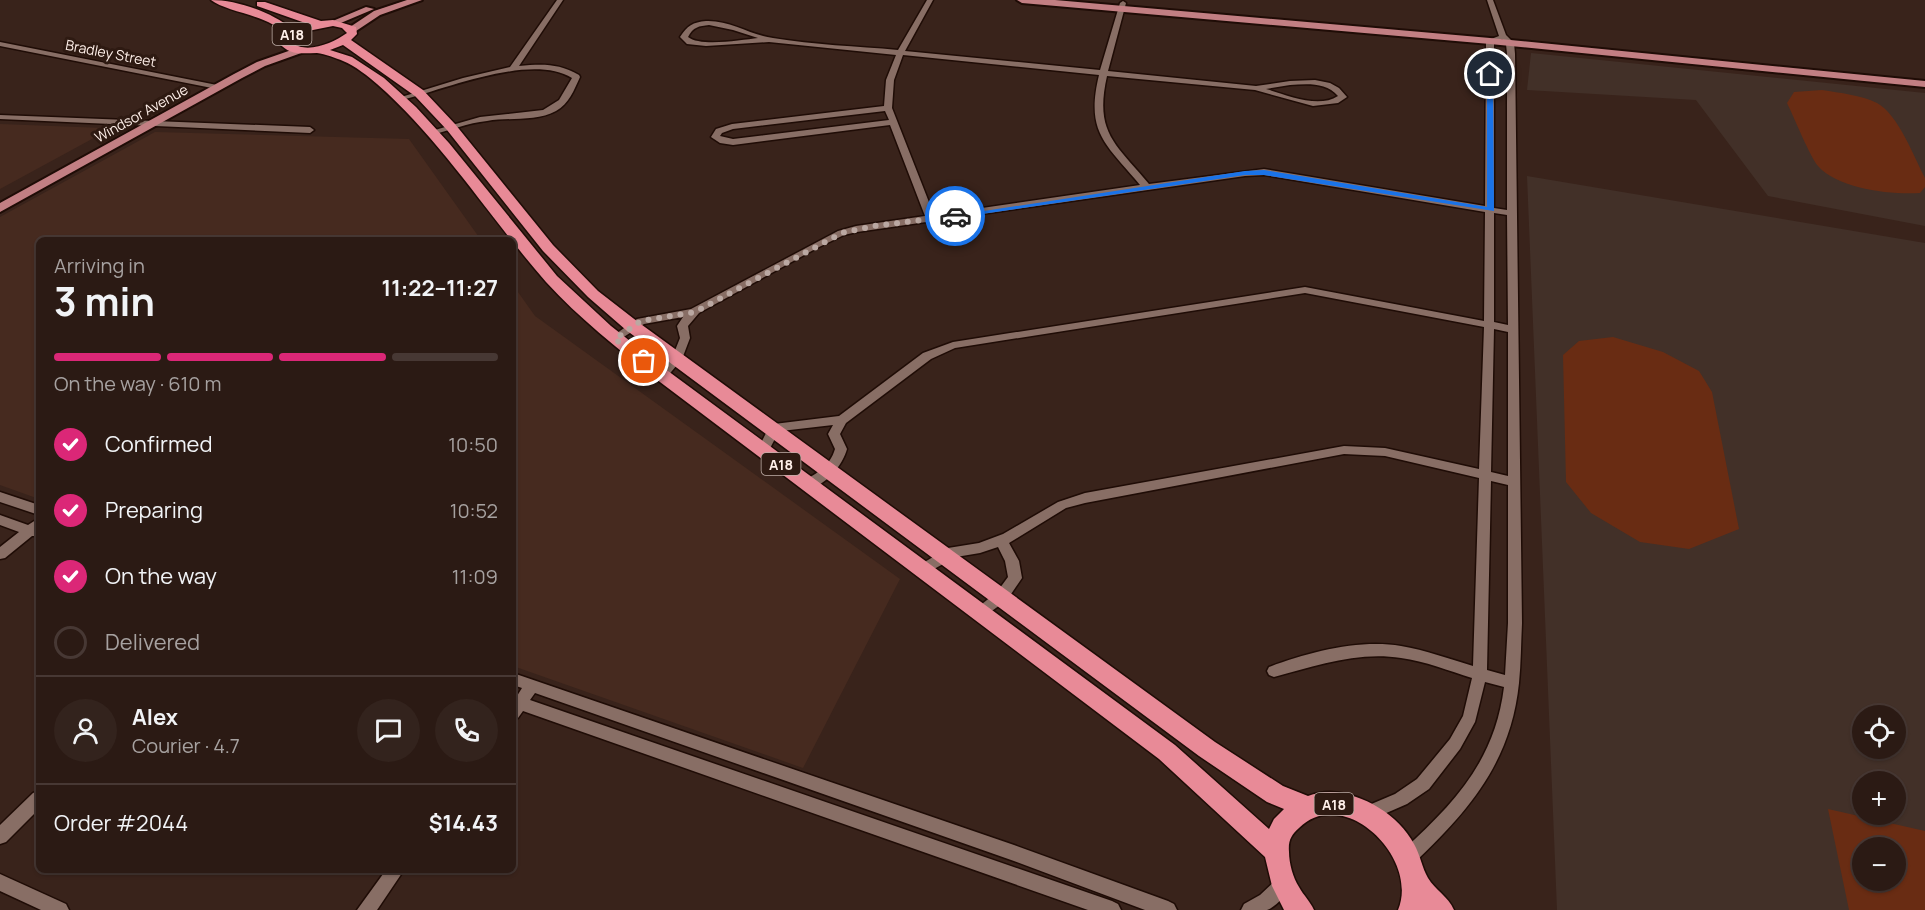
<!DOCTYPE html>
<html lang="en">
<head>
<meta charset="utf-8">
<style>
	:root { --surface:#2b1a14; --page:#33231d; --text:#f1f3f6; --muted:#a6a1a0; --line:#473834; --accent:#db2777 }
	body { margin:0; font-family:Manrope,sans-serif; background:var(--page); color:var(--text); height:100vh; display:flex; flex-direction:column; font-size:22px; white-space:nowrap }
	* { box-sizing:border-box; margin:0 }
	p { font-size:20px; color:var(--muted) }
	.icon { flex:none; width:33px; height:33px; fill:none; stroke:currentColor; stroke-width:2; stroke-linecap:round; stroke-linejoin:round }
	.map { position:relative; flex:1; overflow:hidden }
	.side { position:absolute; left:36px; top:237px; width:480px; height:636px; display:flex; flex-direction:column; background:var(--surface); border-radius:9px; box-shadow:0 2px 4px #0004,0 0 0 2px var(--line) }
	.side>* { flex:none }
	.controls { position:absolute; left:1852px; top:705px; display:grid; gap:12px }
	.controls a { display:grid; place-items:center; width:54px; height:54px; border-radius:50%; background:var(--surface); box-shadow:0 2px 4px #0004,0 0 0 2px var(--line); font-size:30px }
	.pin { position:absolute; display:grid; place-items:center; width:51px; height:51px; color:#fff; margin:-26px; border:3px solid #fff; border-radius:50%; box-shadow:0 2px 6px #0007 }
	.courier { position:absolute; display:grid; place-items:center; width:60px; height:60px; margin:-30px; border:4px solid #1a73e8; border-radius:50%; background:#fff; color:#222; box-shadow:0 2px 8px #0007 }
	.overview em { font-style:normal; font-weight:700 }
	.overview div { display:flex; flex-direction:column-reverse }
	.overview { display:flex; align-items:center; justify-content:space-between; height:102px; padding:0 18px }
	h1 { font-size:39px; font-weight:700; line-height:45px }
	.bar { display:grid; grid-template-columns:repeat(4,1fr); gap:9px 6px; align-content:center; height:72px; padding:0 18px }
	.bar i { height:8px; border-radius:4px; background:var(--line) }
	.bar .active { background:var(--accent) }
	.bar p { grid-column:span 4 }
	.line { display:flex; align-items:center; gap:15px; padding:0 18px; border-top:2px solid var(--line) }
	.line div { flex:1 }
	.round { display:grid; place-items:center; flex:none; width:63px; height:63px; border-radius:32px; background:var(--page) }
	ol { padding:0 18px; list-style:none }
	li { display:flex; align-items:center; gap:18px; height:66px }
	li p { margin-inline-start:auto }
	li .icon { padding:6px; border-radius:50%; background:var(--accent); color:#fff; stroke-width:4 }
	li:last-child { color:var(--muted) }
	li i { width:33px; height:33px; border:3px solid var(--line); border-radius:50% }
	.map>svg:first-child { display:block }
	.built { fill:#462a1f }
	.education { fill:#423028; fill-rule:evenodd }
	.green { fill:#692c13; fill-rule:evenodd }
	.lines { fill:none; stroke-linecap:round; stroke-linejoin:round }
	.minor-casing { stroke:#1f0c06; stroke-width:3 }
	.major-casing { stroke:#1f0c06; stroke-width:4 }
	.highway-casing { stroke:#1f0c06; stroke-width:3 }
	.minor { fill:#886e65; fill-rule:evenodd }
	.major { fill:#c27f83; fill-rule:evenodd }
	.highway { fill:#e88a97; fill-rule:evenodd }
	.route { fill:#1a73e8 }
	.done { stroke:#baa8a2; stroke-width:6; stroke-dasharray:0 10.8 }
	.labels { text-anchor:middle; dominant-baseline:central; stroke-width:6; stroke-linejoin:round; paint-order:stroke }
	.shield { fill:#2e1a12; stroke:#c0b0a9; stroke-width:1.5 }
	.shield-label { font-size:14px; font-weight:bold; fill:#fff0ea }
	.far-street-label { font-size:14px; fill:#fff0ea; stroke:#2e1a12 }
</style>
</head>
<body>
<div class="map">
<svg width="1925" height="910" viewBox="0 0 1925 910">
	<rect width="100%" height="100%" fill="#39231b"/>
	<path class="built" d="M0,124L104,128L103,133L0,189Z
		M155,132L409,139L481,240H39V499L0,485V217Z
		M513,285L535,316L900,579L803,768L513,666Z"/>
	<path class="education" d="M1531,53L1925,93V226L1768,196L1696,100L1527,90Z
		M1527,176L1925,243V910H1557ZM1863,716H1896V748H1863ZM1863,782H1896V814H1863ZM1863,848H1896V880H1863Z"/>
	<path class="green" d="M1822,90C1840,93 1861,95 1877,103C1898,114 1914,157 1925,178V187L1920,193C1891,195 1838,189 1818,166C1810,157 1794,117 1787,103L1794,92Z
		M1613,337L1663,352L1699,371L1712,392L1739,529L1689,549L1640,542L1591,513L1566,482L1563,355L1579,341Z
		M1828,809L1925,831V910H1849ZM1863,848H1896V880H1863Z"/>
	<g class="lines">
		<g class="minor-casing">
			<path id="minor" d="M557,0H563L519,66C542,64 558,63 579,75L580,77C574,90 569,104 556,111C536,122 508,117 487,121C468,123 450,130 432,135L428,132L480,117L543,110L559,100L572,78C531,53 446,89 402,100L398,98L463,78L510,67Z
				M927,0H933L905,51L1100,70L1120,3L1123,1L1126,3L1108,71L1256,86L1290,81L1315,80L1330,83L1339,88L1347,97L1338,103L1313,106L1255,90L1107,76C1094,133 1116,144 1149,184L1264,169L1485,206L1486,41L1499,36L1487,0H1493L1506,35L1514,43L1515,54L1522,623C1521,643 1521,663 1519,683C1511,761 1470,810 1415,862L1409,864L1403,862L1401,856L1403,850C1455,803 1495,760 1504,687L1485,682L1475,722L1460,749L1429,789L1407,804L1368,821L1362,818L1360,813L1362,808L1395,794L1417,779L1450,739L1463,716L1472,678C1449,671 1425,661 1401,658C1358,651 1315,666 1274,677L1269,675L1267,671L1269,667C1309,652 1359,639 1401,646C1425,650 1450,659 1473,666L1479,478L1385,456L1344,454L1085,503L1066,508L1009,543L1019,561L1022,578L1007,600L982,618L977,616L975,612L977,608L997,592L1008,577L1005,561L998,547L980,553L956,557L923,575L918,574L916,570L918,566L948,548L979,543L1003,534L1058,502L1085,493L1344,446L1385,448L1479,469L1484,327L1305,293L955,348L931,359L846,423L840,434L847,449C843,465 822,492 803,487L801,484L803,481C818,473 830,466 835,449L828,434L833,425L781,431L778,433L767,454L763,455L757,451L769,427L774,424L839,416L923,353L953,342L1305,287L1484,321L1485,212L1264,175L1245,176L857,232L844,235L817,248L699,313L688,326L690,338L682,359L666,378H658L656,375L672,358L680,338L677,326L683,317L644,324L619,340H611L610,338L637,319L691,309L838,231L856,226L925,216L890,125L733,145L720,143L711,137L716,129L732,124L884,106L886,80L896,55L769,42L706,46L687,44L680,37C687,26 693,22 706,21C730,20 750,35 773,38C814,45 856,46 898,50ZM709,25L733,30L758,38C742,40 700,47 688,37C693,27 699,26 709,25ZM1502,39L1506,44L1507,54V210L1494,208V42ZM903,55L1099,75C1085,133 1106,144 1140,185L934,215L892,108L894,80ZM1290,85C1307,84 1326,82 1338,96C1318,109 1287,95 1266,89ZM885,111L889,120L733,139L720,136L722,133L733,129ZM1494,213L1507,215L1508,325L1494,322ZM1494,329L1508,332V476L1491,472ZM1491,481L1508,485V623L1505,675L1487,670Z
				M0,42L217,85L221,87L217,89L0,46Z
				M0,115L310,127L314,130L310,133L0,119Z
				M0,492L39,505V515L0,502Z
				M0,515L28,525L39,518V536H32L5,558L0,559V547L19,532L0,525Z
				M513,673L1014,845L1168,901L1174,904L1177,910H1145L1014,861L535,693L530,700L1112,901L1118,904L1121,910H1088L523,711L518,718L513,720V694L517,696L522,688L513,685Z
				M39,791V809L6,842L0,844V825L33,793Z
				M386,870H404L377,910H357Z
				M0,874L66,904L69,910H41L0,891Z
				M1283,877L1289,879L1291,885C1288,893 1276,907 1267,910C1260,910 1249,910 1241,910L1244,904L1260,895L1277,879Z"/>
		</g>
		<g class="major-casing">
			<path id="major" d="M407,0H422L380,15L356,31L347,29L374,11Z
				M1017,0H1055L1490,38L1925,81V87L1490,44L1022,3Z
				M366,7L374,9L336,25L328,23Z
				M300,47L304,48V52L265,66L242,78L0,212V203L234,74L257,62Z"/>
		</g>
		<g class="highway-casing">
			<path id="highway" d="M211,0C237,0 272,12 292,29L308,24L257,6V2H265L321,21L333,20L356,27L357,34L351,40L423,90L455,124L553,245L598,291L638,322L1215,742L1283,786L1308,796C1346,782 1396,810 1414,844C1420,854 1422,868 1428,878C1435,890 1448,896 1454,910H1398C1420,857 1343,784 1299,828C1291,835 1288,841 1289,852C1289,863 1293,878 1299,887C1304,896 1310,901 1314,910H1284L1272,886L1265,857L1159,759L656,379C618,349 579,318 546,282C489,217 443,142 377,84C368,76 355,66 343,61C336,58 325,54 317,53C302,53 290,56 279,43L284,36C276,16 227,13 211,0ZM333,26L342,28L347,33C333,43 306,55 291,42L303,32ZM343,45L415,96L447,130L543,251L588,297L626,330L1199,756L1267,802L1284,809L1274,819L1269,829L1175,745L668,371L611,326L557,276L449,143L416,107L384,78L352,57L330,50Z"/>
		</g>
		<use href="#minor" class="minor"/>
		<use href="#major" class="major"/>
		<use href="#highway" class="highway"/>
	</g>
	<path class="route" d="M1490,72L1493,74L1494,211L1264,175H1245L955,218L952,216L1245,171L1264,170L1487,207V74Z"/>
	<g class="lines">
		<path class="done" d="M644,361L615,339L641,321L695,312L842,233L874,226L955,216"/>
	</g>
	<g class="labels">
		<g class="shield">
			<rect x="272.5" y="23" width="39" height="22" rx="4.5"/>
			<rect x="761.5" y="453" width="39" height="22" rx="4.5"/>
			<rect x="1314.5" y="793" width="39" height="22" rx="4.5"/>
		</g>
		<g class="shield-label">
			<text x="292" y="34">A18</text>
			<text x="781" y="464">A18</text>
			<text x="1334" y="804">A18</text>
		</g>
		<g class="far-street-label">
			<text transform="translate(111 53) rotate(11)">Bradley Street</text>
			<text transform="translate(141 113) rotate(-29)">Windsor Avenue</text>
		</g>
	</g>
</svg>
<div class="controls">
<a><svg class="icon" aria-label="locate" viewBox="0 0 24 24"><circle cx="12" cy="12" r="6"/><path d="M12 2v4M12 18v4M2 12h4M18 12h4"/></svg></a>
<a>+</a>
<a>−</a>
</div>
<div class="pin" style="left:644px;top:361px;background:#ea580c"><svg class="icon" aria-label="bag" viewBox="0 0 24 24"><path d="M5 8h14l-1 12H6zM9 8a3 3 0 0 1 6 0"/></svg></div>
<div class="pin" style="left:1490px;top:74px;background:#1f2937"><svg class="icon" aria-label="home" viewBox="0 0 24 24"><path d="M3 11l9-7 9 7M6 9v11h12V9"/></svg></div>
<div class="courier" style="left:955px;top:216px"><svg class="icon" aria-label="car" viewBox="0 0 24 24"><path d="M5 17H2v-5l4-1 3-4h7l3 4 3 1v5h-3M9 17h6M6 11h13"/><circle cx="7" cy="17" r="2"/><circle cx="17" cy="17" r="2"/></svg></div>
<section class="side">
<div class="overview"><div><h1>3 min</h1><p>Arriving in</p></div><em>11:22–11:27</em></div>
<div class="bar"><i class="active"></i><i class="active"></i><i class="active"></i><i></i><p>On the way · 610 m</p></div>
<ol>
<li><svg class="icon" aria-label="check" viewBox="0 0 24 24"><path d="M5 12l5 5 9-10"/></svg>Confirmed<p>10:50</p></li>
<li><svg class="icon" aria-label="check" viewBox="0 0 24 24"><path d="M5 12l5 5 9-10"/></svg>Preparing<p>10:52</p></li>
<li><svg class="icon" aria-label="check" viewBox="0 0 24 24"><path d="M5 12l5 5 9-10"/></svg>On the way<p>11:09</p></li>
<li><i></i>Delivered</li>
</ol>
<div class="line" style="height:108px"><a class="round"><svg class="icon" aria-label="person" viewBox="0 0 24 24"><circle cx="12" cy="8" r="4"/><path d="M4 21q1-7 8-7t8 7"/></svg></a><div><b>Alex</b><p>Courier · 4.7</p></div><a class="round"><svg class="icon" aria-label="chat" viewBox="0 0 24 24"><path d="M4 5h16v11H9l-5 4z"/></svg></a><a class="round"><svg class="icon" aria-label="phone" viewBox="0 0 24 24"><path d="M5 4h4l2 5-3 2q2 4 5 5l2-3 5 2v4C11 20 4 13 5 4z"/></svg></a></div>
<div class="line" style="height:78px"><div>Order #2044</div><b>$14.43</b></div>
</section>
</div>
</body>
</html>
